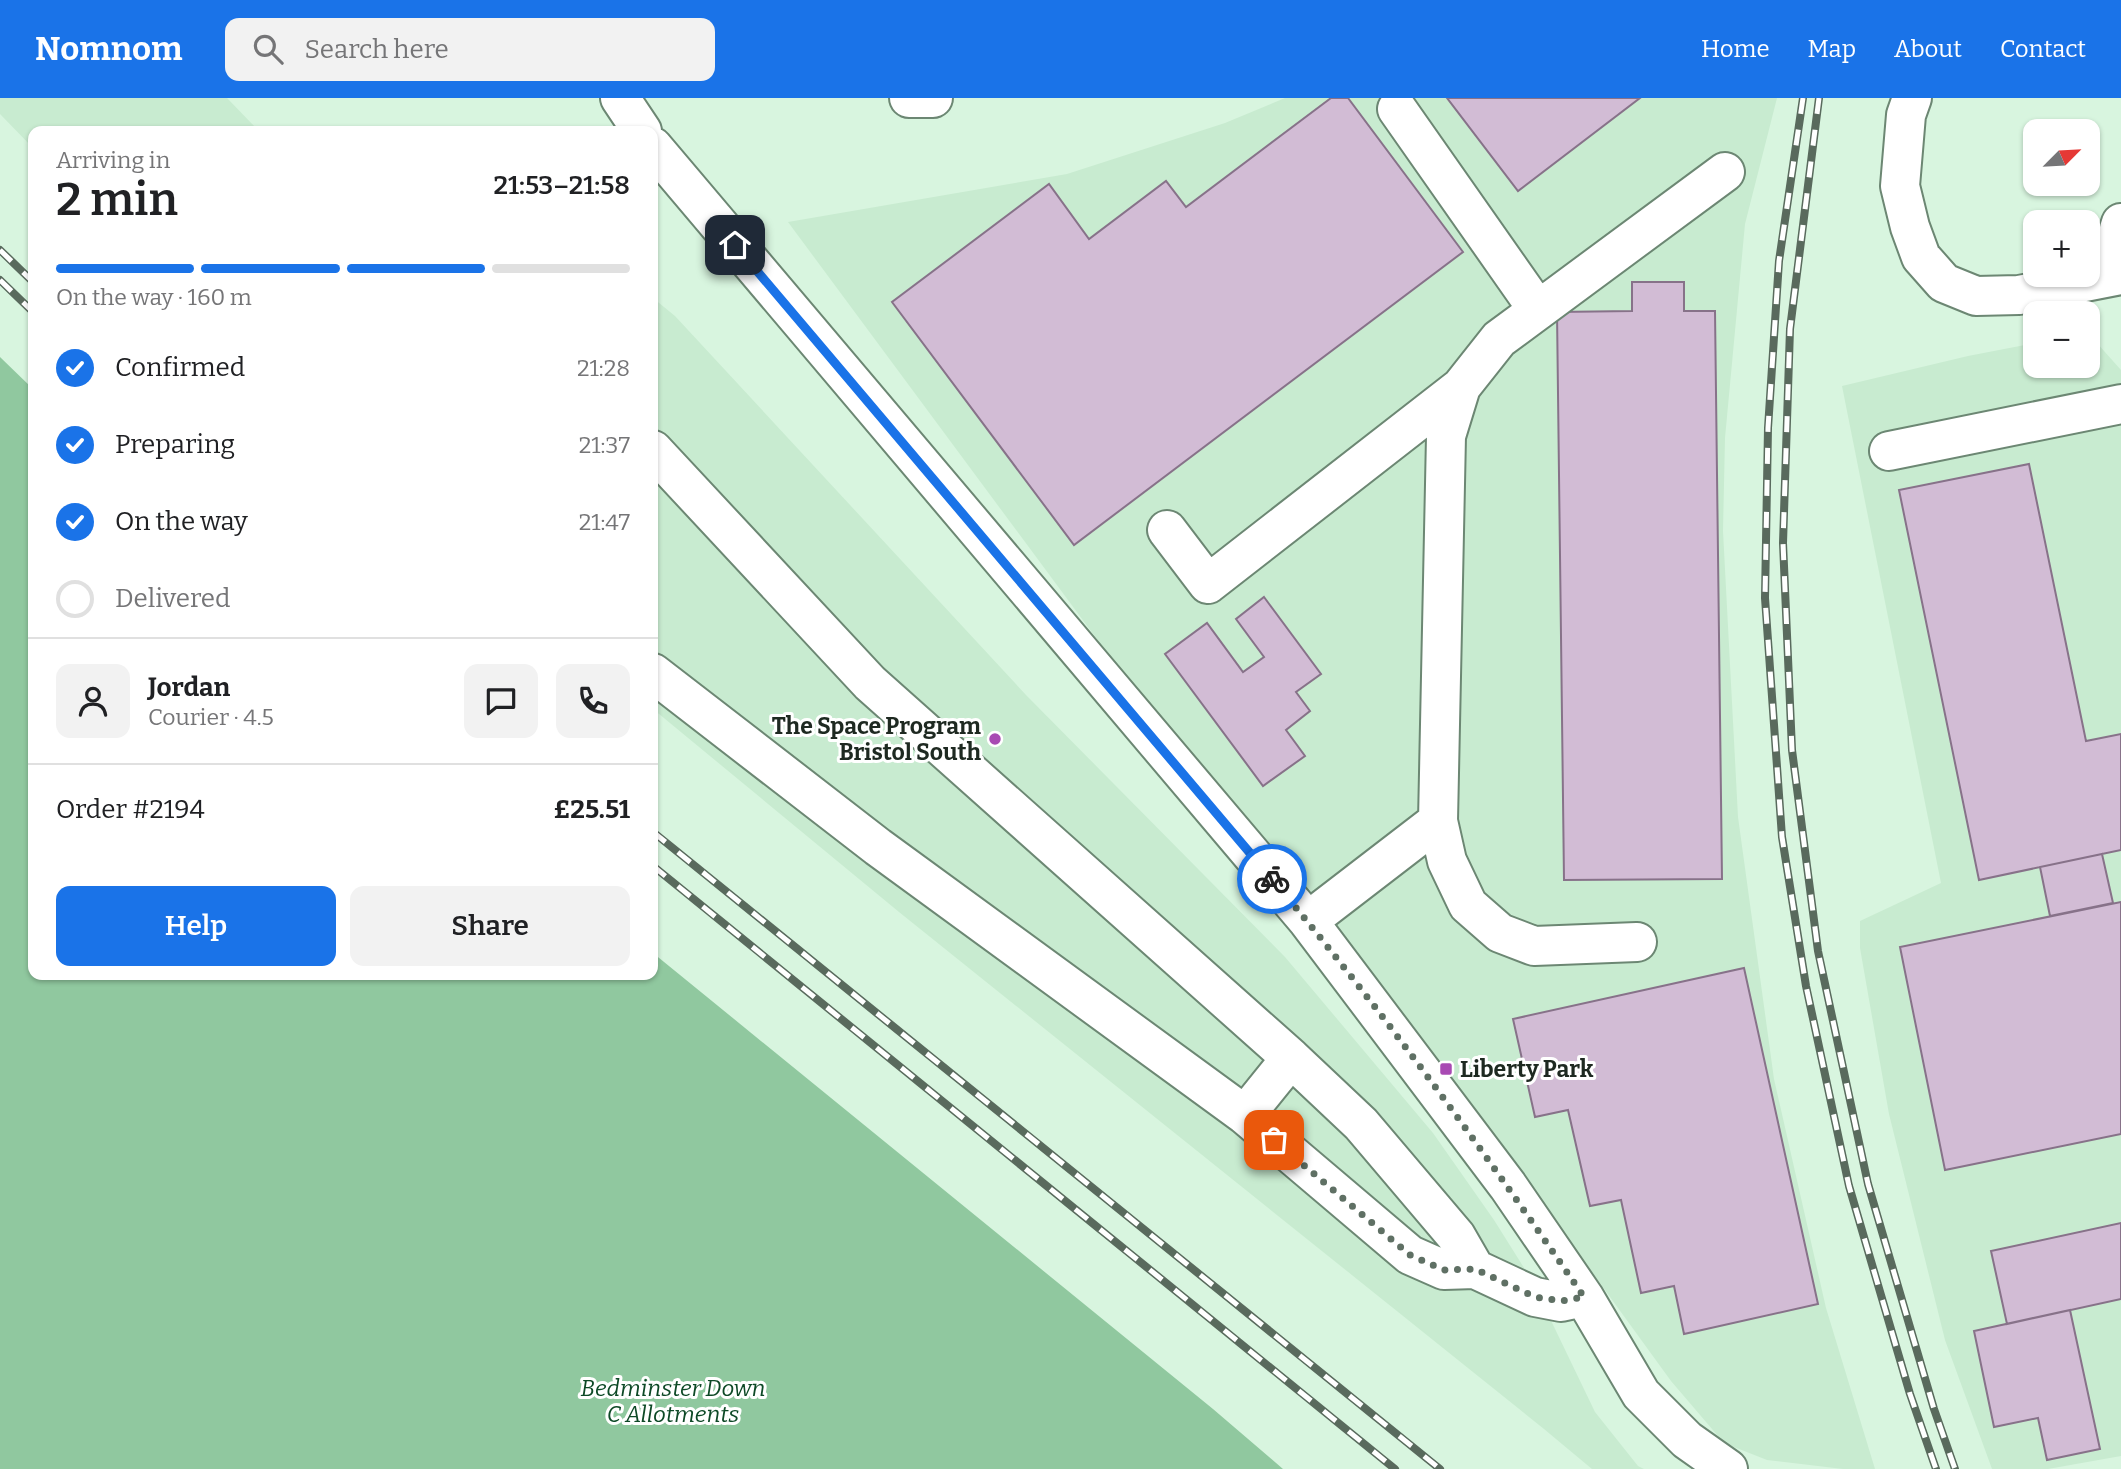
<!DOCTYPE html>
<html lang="en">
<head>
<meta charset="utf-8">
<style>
	:root { --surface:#fff; --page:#f2f2f2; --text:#202124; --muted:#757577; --line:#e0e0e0; --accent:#1a73e8 }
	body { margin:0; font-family:Bitter,serif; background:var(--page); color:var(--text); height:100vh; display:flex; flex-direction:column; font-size:26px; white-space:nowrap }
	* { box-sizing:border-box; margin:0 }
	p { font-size:23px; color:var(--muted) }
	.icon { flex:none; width:38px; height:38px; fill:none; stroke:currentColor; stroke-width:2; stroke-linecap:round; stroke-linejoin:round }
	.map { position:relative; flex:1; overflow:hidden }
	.panel { position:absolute; left:28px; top:28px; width:630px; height:854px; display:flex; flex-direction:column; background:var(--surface); border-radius:14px; box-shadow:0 2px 5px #0004 }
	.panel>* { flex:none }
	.needle { width:46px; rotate:66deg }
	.buttons { position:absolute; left:2023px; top:21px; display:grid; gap:14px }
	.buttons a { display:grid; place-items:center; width:77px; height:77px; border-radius:14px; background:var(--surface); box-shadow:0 2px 5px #0004; font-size:35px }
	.pin { position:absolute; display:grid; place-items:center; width:60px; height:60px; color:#fff; margin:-30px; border-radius:14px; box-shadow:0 4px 10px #0006 }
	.courier { position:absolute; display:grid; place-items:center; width:70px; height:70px; margin:-35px; border:5px solid #1a73e8; border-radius:50%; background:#fff; color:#222; box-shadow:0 2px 9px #0007 }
	.head em { font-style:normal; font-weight:600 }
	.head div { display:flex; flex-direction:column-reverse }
	.head { display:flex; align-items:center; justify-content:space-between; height:119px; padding:0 28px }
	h1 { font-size:46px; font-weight:600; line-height:52px }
	.bar { display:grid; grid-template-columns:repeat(4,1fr); gap:10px 7px; align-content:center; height:84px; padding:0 28px }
	.bar i { height:9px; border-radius:5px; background:var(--line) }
	.bar .current { background:var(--accent) }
	.bar p { grid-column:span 4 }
	.line { display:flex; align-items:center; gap:18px; padding:0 28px; border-top:2px solid var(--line) }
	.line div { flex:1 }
	.round { display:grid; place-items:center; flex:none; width:74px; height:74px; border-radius:14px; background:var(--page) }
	ol { padding:0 28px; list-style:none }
	li { display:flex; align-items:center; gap:21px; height:77px }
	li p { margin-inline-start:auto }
	li .icon { padding:7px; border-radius:50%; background:var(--accent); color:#fff; stroke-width:4 }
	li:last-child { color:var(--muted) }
	li i { width:38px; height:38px; border:4px solid var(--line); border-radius:50% }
	.cta { display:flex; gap:14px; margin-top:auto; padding:14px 28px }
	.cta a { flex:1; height:80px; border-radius:14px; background:var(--accent); color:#fff; font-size:28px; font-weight:600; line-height:80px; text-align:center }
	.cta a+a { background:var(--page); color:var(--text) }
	header { display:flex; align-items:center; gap:42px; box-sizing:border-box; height:98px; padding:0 35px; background:var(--accent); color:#fff }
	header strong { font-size:33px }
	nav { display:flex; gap:38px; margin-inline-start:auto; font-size:24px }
	.search { width:490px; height:63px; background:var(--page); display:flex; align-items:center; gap:18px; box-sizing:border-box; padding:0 24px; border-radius:14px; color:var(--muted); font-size:26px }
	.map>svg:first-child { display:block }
	.built { fill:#c8ebd0 }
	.green { fill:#90c89f }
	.building { fill:#d2bcd5; stroke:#877289; stroke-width:2 }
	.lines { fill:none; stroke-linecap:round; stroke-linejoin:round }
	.minor-casing { stroke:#6c8773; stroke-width:42 }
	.minor { stroke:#fff; stroke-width:38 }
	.rail-casing { stroke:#596a5d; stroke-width:8 }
	.rail { stroke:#fff; stroke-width:5; stroke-dasharray:16; stroke-linecap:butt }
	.done { stroke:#5f7064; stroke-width:7; stroke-dasharray:0 12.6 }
	.route { stroke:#1a73e8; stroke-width:9 }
	.poi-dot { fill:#a84ab3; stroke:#fff; stroke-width:2.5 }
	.labels { text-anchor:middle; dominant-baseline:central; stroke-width:6; stroke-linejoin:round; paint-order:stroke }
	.poi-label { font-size:23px; font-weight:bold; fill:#1e2921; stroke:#fff; text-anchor:end }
	.park-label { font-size:23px; font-style:italic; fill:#0d4926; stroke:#fff }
</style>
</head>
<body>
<header>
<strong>Nomnom</strong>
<div class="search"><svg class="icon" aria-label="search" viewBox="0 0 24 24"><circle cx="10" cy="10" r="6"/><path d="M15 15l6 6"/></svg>Search here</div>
<nav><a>Home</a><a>Map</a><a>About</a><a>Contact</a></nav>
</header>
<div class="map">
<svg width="2121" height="1371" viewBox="0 0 2121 1371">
	<rect width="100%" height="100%" fill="#d8f5df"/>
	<path class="built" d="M0,0H227L259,33H33V50L0,16Z
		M1285,0H1777L1745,126L1725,340L1723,433L1738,719L1774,981L1826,1210L1875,1371H1843L1767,1362L1724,1345L1671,1283L1454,984L1102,548L788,124L1067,76L1225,25Z
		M653,200L675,218L1026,597L1285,859L1433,1035L1494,1122L1531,1181L1595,1314L1638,1368L1644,1371H1592L1544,1331L899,814L653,611Z
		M2088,235L2121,272V1358L2048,1371H1992L1945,1242L1889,1016L1860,850V823L1941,785L1842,288L1968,258L2035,245V268H2088Z"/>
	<path class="green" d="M0,259L33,291V877H653V855L1213,1311L1283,1371H0Z"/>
	<path class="building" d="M1331,0H1348L1463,154L1074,447L892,204L1049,86L1089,141L1166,83L1186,109Z
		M1447,0H1640L1518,93Z
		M1632,184H1684V213H1715L1722,781L1564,782L1557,214L1632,213Z
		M2029,366L2086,643L2121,636V752L1979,782L1899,392Z
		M1264,499L1321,576L1296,594L1310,613L1286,632L1305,658L1263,688L1165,556L1207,525L1243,574L1264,559L1236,521Z
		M2102,756L2113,805L2050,818L2040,769Z
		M2121,804V1036L1945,1072L1900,849Z
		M1744,870L1818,1206L1684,1236L1674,1188L1641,1195L1621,1102L1590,1108L1568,1012L1535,1019L1513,921Z
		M2121,1125V1201L2007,1226L1991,1153Z
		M2070,1212L2100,1351L2047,1362L2038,1320L1994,1329L1974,1233Z"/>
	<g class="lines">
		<g class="minor-casing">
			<path id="minor" d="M620,0L642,33
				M909,0H933
				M1912,0L1906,17L1900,88L1910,129L1921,159L1944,185L1976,198L2019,197L2121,177
				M1397,11L1538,212
				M653,49L1308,823L1508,1088L1584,1199L1641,1296L1687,1342L1728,1371
				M2121,125C2116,139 2114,152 2121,165
				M653,352L870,585L1291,960
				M1889,353L2121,306
				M1167,432L1208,486L1461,289
				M653,575L878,749L1245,1017
				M1308,823L1438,723
				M1637,844L1534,848L1500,835L1468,807L1447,763L1438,723L1446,338L1461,289L1499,241L1725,74
				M1475,1171L1456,1138L1361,1026L1291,960L1245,1017L1410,1157L1444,1172L1475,1171L1535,1199L1561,1204L1584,1199"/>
		</g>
		<use href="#minor" class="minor"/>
		<g class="rail-casing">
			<path id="rail" d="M1803,0L1779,163L1768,330L1765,500L1782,739L1806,888L1849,1088L1910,1296L1936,1371
				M1819,0L1790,231L1783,445L1792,652L1818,853L1868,1086L1934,1311L1955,1371
				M0,152L33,184
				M0,182L33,214
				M653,734L1440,1371
				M653,768L1395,1371"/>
		</g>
		<use href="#rail" class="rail"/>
	</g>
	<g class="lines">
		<path class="done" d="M1272,781C1384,914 1486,1056 1584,1199L1561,1203L1535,1199L1475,1171L1444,1172L1410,1157L1274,1042"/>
		<path class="route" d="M735,147L1272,781"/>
	</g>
	<g class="poi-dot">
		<circle cx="995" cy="641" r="7"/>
		<rect x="1439" y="964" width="14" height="14" rx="3.5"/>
	</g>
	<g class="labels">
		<g class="poi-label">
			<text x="981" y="628">The Space Program<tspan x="981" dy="26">Bristol South</tspan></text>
			<text x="1460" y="971" text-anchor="start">Liberty Park</text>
		</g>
		<g class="park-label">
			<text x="673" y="1290">Bedminster Down<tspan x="673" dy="26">C Allotments</tspan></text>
		</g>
	</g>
</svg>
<div class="buttons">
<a><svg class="needle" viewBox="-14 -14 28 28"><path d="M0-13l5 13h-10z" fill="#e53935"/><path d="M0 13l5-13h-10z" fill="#757577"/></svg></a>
<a>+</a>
<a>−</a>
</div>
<div class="pin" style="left:1274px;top:1042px;background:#ea580c"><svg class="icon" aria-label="bag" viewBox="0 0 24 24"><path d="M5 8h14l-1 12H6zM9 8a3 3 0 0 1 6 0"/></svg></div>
<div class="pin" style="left:735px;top:147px;background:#1f2937"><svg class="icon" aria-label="home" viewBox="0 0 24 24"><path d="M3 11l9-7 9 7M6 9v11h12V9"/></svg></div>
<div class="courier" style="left:1272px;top:781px"><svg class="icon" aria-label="bike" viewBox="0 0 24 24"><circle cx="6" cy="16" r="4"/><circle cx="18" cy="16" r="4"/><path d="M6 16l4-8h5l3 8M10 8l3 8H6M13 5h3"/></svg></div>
<section class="panel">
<div class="head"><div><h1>2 min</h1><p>Arriving in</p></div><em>21:53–21:58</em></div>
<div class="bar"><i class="current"></i><i class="current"></i><i class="current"></i><i></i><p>On the way · 160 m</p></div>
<ol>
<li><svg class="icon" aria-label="check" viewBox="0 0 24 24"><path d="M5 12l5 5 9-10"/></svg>Confirmed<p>21:28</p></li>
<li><svg class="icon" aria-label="check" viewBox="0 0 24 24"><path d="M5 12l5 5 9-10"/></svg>Preparing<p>21:37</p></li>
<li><svg class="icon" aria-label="check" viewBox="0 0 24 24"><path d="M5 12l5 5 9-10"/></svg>On the way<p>21:47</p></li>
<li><i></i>Delivered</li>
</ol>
<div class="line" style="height:126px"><a class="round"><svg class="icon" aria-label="person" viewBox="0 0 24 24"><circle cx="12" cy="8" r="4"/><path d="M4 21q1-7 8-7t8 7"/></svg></a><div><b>Jordan</b><p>Courier · 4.5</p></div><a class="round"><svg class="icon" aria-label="chat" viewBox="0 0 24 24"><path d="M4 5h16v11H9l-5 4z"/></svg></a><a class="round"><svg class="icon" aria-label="phone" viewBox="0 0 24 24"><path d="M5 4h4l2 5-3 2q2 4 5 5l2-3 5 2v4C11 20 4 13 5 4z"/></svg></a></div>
<div class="line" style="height:91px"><div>Order #2194</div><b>£25.51</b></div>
<div class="cta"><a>Help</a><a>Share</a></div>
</section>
</div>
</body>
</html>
